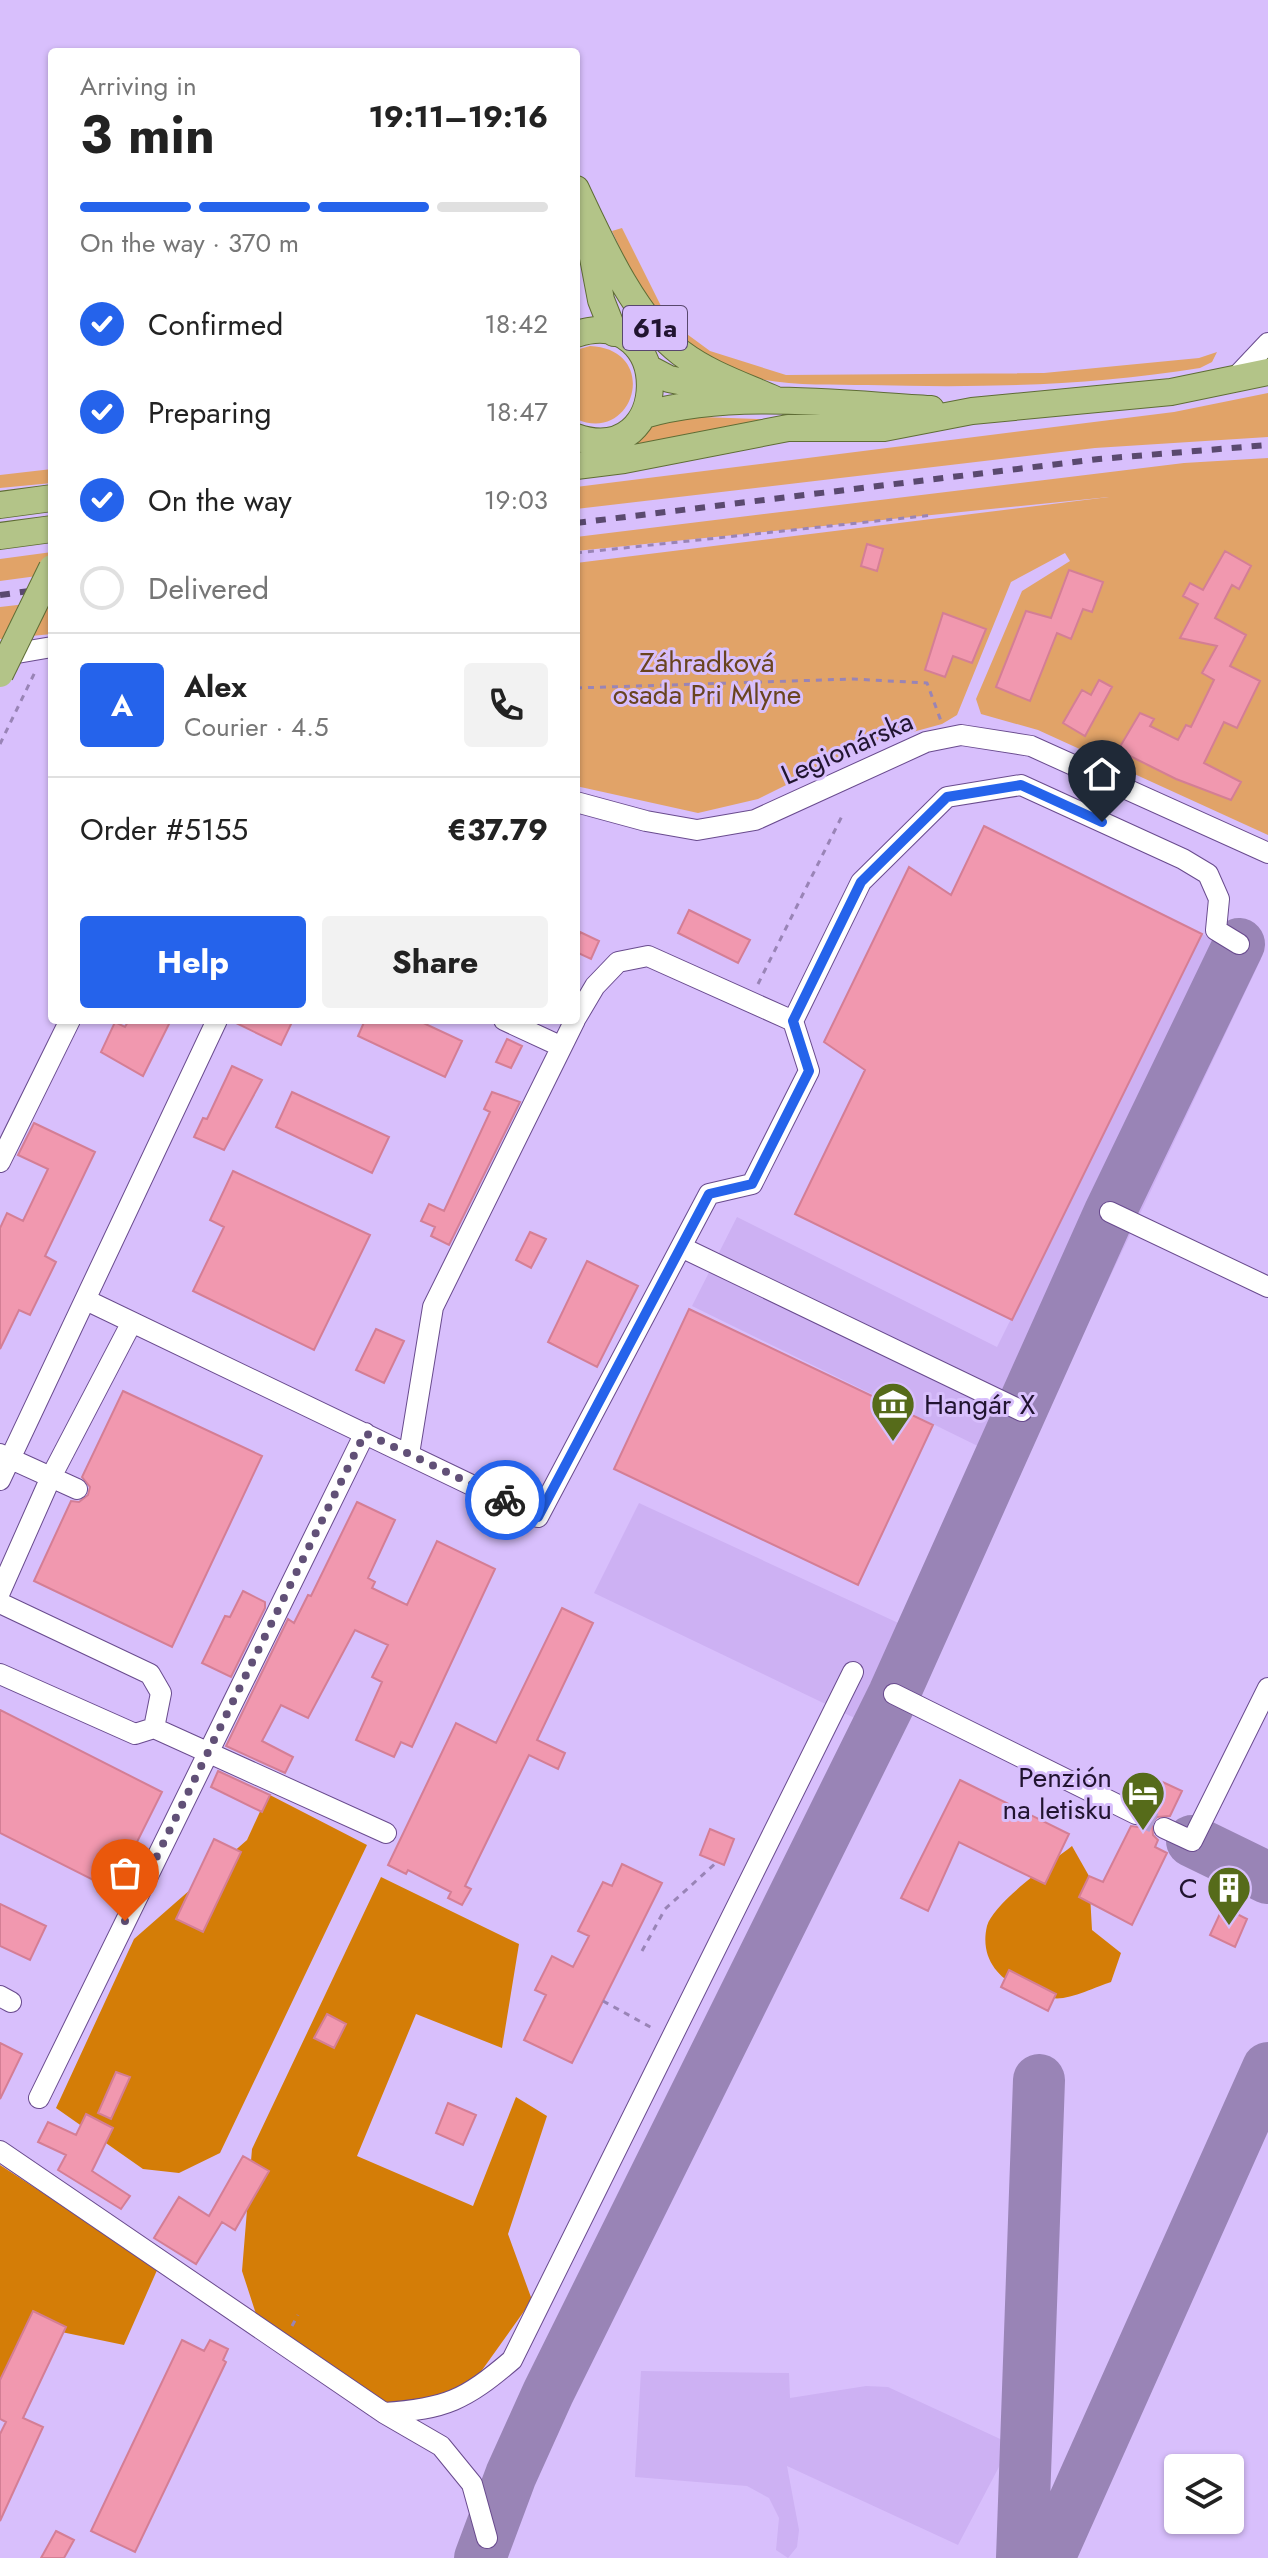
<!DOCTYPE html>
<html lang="en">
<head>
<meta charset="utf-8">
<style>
	:root { --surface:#fff; --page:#f2f2f2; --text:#222; --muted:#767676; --line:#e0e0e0; --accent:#2563eb }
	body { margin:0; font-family:Jost,sans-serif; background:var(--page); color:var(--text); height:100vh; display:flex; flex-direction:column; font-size:30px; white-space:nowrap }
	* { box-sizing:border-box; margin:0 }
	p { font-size:26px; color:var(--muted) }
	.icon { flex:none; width:44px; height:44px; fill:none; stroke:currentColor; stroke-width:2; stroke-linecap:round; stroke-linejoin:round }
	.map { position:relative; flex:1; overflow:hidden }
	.panel { position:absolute; left:48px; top:48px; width:532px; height:976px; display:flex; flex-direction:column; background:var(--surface); border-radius:8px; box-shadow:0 2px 6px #0004 }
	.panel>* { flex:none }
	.controls { position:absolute; left:1164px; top:2454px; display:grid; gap:16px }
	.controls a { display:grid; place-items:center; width:80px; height:80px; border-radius:8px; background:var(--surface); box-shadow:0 2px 6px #0004; font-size:40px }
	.pin { position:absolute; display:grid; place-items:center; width:68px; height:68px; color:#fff; margin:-82px -34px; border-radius:50% 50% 50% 0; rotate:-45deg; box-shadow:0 0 8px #0007 }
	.pin .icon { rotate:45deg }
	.courier { position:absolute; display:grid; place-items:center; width:80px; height:80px; margin:-40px; border:6px solid #2563eb; border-radius:50%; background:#fff; color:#222; box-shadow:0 2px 10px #0007 }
	.summary em { font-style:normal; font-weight:700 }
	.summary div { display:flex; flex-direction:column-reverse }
	.summary { display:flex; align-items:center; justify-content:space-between; height:136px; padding:0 32px }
	h1 { font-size:52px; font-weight:700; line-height:60px }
	.bar { display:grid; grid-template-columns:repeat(4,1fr); gap:12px 8px; align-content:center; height:96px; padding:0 32px }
	.bar i { height:10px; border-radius:6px; background:var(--line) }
	.bar .active { background:var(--accent) }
	.bar p { grid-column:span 4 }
	.line { display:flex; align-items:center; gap:20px; padding:0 32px; border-top:2px solid var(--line) }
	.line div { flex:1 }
	.round { display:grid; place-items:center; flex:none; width:84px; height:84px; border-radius:8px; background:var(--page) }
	ol { padding:0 32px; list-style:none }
	li { display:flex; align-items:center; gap:24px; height:88px }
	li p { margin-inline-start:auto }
	li .icon { padding:8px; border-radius:50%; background:var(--accent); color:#fff; stroke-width:4 }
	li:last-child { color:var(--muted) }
	li i { width:44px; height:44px; border:4px solid var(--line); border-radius:50% }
	.cta { display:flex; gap:16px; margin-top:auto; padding:16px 32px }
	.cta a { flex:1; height:92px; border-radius:8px; background:var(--accent); color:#fff; font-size:32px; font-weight:700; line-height:92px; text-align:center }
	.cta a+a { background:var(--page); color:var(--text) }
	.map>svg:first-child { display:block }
	.built { fill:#cdb1f3 }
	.green { fill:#e1a368 }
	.forest { fill:#d47d07 }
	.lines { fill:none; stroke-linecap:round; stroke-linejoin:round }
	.taxiway { stroke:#9984b6; stroke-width:52 }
	.building { fill:#f198af; stroke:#d47e95; stroke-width:2 }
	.minor-tunnel { stroke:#b39dd3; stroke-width:20; stroke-dasharray:20 10; stroke-linecap:butt }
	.minor-casing { stroke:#694b8e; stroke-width:22 }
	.major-casing { stroke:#5f6d35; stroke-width:28 }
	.path { stroke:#9984b6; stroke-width:3; stroke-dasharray:6 6; stroke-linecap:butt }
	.minor { stroke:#fff; stroke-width:20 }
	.major { stroke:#b3c488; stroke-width:26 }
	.rail { stroke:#5a496f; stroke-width:6; stroke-dasharray:10 10; stroke-linecap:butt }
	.major-bridge-casing { stroke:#5f6d35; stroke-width:28; stroke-linecap:butt }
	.major-bridge { stroke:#b3c488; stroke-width:26 }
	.done { stroke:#615077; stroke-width:8; stroke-dasharray:0 14.4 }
	.route { stroke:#2563eb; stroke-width:10 }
	.labels { text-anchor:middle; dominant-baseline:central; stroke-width:6; stroke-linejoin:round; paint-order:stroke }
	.shield { fill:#d8bffc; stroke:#58476d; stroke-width:2 }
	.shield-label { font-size:26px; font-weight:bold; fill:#211430 }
	.park-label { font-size:28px; fill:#694420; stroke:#d8bffc }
	.street-label { font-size:28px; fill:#211430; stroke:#d8bffc }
	.poi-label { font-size:28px; fill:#211430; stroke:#d8bffc; text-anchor:end }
</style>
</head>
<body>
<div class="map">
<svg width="1268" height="2558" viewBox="0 0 1268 2558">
	<rect width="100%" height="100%" fill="#d8bffc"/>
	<path class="built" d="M1202,934L1261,959L892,1736L594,1593L639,1503L907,1627L992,1453L692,1306L737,1217L997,1347Z
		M641,2371L789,2373L790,2398L866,2386L888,2387L1011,2444L958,2545L787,2466L799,2530L797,2547L788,2558L776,2550L779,2518L769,2498L747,2486L635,2477Z"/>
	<path class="green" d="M622,228L661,306L676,326L710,351L786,375L1044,373L1199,358L1217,352L1212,362L1200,368C1089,386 980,388 868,385C817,384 753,388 708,360C659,330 635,282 612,231Z
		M590,346C661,349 635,445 576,419V350Z
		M1268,393V437L1095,448L576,509V487L1174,412Z
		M675,416L781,420L576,455V447Z
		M1268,458V835L1038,730L981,714L976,699L1022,591L1070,561L1065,553L1011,582L957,715L942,724L869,744L758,799L698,813L576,786V563L1109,497L576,551V537L1184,463Z
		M52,469V483L0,488V475Z
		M52,552V574L0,581V559Z
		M52,601V634L0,639V607Z"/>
	<path class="forest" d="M268,1794L367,1845L220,2153L179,2173L143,2169L56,2108L134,1939L247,1840Z
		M1072,1846L1089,1876L1092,1930L1121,1953L1111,1982C1095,1987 1068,2001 1052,1998C1014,1992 977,1969 987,1926C993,1903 1053,1861 1072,1846Z
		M381,1877L519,1944L502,2048L416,2014L357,2156L473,2206L516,2097L547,2116L508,2234L532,2300L475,2380L441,2400L383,2403L256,2314L242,2271L252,2149Z
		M0,2165L158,2268L124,2345L47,2329L0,2405Z"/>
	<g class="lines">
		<path class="taxiway" d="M1192,1841L1268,1878
			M480,2558L511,2475L548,2393L894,1694L1110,1212L1239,944
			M1022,2558L1039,2080
			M1049,2558L1268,2068"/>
	</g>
	<path class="building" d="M867,544L883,549L877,571L861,566Z
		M1225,551L1251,566L1239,589L1232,585L1215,618L1246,635L1230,666L1260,681L1237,728L1224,722L1204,763L1241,782L1231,800L1176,779L1118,750L1140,713L1154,719L1150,726L1178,740L1186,725L1191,727L1214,680L1202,673L1217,646L1180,638L1198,604L1183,596L1190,583L1203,590Z
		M1069,570L1103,582L1092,612L1083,609L1071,639L1057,633L1030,701L996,687L1026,611L1051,618Z
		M943,613L986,629L972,663L953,656L945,677L925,670Z
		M1099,680L1112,687L1085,736L1063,723L1082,690L1091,695Z
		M984,826L1202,934L1012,1320L795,1214L865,1070L824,1042L909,867L951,895Z
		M689,910L750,940L738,963L678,933Z
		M580,932L599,941L591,959L576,952Z
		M129,1020H171L143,1076L101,1052L115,1022L125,1027Z
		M230,1020H293L281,1045Z
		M365,1020H417L462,1041L445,1077L358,1036Z
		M507,1039L522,1046L511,1068L496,1062Z
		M232,1066L262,1080L224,1150L194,1137L203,1118L207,1119Z
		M292,1092L389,1137L372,1173L276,1127Z
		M492,1092L520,1102L449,1245L431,1236L435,1227L421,1221L429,1204L444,1211L490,1112L484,1109Z
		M34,1123L95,1152L45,1256L56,1262L30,1315L19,1310L0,1349V1228L7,1213L23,1221L48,1169L18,1155Z
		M233,1171L370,1235L314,1350L193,1291L224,1227L210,1220Z
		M530,1232L546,1239L531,1268L516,1260Z
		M587,1261L638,1286L597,1367L548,1342Z
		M689,1309L933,1425L858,1585L614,1469Z
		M376,1329L404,1341L384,1383L356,1370Z
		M123,1391L262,1456L172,1647L34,1581L71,1501L79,1502L88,1495L90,1487L82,1477Z
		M357,1502L395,1520L368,1578L375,1582L372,1588L407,1605L437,1541L495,1569L412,1747L401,1742L394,1757L356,1740L382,1682L372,1677L388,1645L355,1630L308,1718L281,1705L262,1741L293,1757L285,1773L226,1746L288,1619L294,1623L308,1595L311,1596Z
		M243,1591L265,1602V1608L231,1677L202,1663L225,1616L230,1617Z
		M562,1608L593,1623L537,1740L565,1753L558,1769L529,1755L465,1886L471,1889L462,1905L448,1898L451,1892L408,1870L406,1874L388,1865L456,1723L496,1743Z
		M0,1710L162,1792L113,1890L0,1833Z
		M218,1771L270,1795L262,1812L211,1787Z
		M1154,1778L1182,1791L1170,1816L1157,1817L1152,1823L1153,1835L1158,1840L1155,1847L1167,1853L1132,1925L1079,1897L1089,1876L1103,1882L1131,1826L1138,1827L1147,1820L1149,1812L1142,1802Z
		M960,1780L1069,1834L1045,1884L959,1842L928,1911L901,1898Z
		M710,1829L734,1839L724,1865L700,1855Z
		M214,1839L241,1852L203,1932L176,1919Z
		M622,1864L662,1883L572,2063L524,2040L546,1995L535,1990L552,1956L573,1967L589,1936L578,1931L603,1882L612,1886Z
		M0,1904L46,1926L30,1960L0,1946Z
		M1223,1907L1247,1919L1235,1947L1210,1935Z
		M1009,1970L1056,1994L1048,2011L1001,1987Z
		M327,2014L346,2024L334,2048L314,2038Z
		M0,2043L22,2054L0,2099Z
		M116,2072L130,2077L111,2119L98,2113Z
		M448,2103L476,2115L463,2145L436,2133Z
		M86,2114L113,2128L92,2171L130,2196L121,2209L58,2170L66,2155L38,2142L48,2122L76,2135Z
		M243,2156L269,2171L235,2230L222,2222L196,2264L154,2238L179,2197L209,2216Z
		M33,2311L66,2327L23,2418L43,2427L0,2521V2434L6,2422L0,2419V2380Z
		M182,2340L204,2351L210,2340L228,2349L223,2360L226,2362L135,2552L91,2531Z
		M56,2531L74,2540L64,2558H41Z"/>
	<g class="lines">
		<path class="minor-tunnel" d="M1136,1814L1164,1828"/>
		<g class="minor-casing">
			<path id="minor" d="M1235,378L1268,343
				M0,656L52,647
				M576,802L646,821L697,830L755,820L926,742L961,735L1031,746L1268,853
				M576,1018L595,986L618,962L648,956L793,1021
				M504,1020L560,1046
				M0,1162L70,1020
				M1110,1212L1268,1287
				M681,1247L1022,1411
				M86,1300L538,1517L709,1194L752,1184L809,1071L793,1021L861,882L947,797L1021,785L1183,859L1208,874L1219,899L1216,930L1239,944
				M0,1454L77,1489
				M409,1454L433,1307L575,1020
				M0,1480L217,1020
				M0,1592L51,1477L132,1322
				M0,1603L150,1674L161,1693L154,1728
				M0,1674L135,1734L154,1728L386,1833
				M894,1694L1136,1814
				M1164,1828L1192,1841L1268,1688
				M0,1996L11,2002
				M39,2098L365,1433
				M0,2151L384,2413C446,2409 465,2400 512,2360L853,1672
				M384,2413L441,2446L472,2484L487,2538"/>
		</g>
		<g class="major-casing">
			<path id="major" d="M576,189C600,240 635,319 681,353C709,374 742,385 774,399
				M587,226L601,300L614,333
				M576,334C676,302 673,471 576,437
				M650,369L669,379L728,391
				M644,415C732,390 840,404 931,409
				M576,466L624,460L788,428H884L972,411L1171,392L1268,372
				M0,505L52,498
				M0,536L52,529"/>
		</g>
		<path class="path" d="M576,553L933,515
			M576,688L853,679L927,683L941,721
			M0,744L35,672
			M758,984L842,816
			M642,1951L665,1909L717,1862
			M603,2001L654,2029
			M292,2326L298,2315"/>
		<use href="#minor" class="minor"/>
		<use href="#major" class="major"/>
		<path class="rail" d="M576,523L1099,459L1268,445
			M0,595L52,588"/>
		<g class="major-bridge-casing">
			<path id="major-bridge" d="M0,674L52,568"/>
		</g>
		<use href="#major-bridge" class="major-bridge"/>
	</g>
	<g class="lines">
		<path class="done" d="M125,1921L365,1433L505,1500"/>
		<path class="route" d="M505,1500L538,1517L709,1194L752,1184L809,1071L793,1021L861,882L947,797L1021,785L1102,822"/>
	</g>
	<defs>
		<g id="museum-pin" transform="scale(2.3)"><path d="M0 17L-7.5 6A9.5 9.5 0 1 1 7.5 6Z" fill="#566b1a" stroke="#d8bffc"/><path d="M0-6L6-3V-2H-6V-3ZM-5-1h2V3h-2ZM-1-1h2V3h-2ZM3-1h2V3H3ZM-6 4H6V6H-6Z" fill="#fff"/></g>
		<g id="hotel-pin" transform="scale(2.3)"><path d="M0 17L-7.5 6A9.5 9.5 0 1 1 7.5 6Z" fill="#566b1a" stroke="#d8bffc"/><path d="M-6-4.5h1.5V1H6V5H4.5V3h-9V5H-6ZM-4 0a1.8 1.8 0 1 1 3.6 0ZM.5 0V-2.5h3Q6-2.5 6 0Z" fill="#fff"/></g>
		<g id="building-pin" transform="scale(2.3)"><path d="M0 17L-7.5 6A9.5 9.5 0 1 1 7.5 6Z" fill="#566b1a" stroke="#d8bffc"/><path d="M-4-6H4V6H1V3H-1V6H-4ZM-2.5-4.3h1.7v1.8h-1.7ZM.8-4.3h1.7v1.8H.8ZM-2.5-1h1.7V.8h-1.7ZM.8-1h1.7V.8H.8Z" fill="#fff"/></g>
	</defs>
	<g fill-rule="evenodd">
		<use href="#museum-pin" x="893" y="1404"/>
		<use href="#hotel-pin" x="1143" y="1793"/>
		<use href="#building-pin" x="1229" y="1888"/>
	</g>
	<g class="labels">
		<rect class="shield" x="623" y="306" width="64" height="44" rx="6"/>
		<g class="shield-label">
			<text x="655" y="328">61a</text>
		</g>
		<g class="park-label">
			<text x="707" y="662">Záhradková<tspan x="707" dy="32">osada Pri Mlyne</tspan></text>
		</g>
		<g class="street-label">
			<text transform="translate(847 748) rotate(-24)">Legionárska</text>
		</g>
		<g class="poi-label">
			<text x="924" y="1404" text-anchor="start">Hangár X</text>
			<text x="1112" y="1777">Penzión<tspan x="1112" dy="32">na letisku</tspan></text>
			<text x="1198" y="1888">C</text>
		</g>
	</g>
</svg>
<div class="controls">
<a><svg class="icon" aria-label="layers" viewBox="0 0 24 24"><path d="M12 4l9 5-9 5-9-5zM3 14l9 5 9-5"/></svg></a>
</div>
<div class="pin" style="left:125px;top:1921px;background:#ea580c"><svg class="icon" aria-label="bag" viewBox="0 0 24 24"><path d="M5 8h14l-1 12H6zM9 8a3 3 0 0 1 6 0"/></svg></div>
<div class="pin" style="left:1102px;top:822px;background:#1f2937"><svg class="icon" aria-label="home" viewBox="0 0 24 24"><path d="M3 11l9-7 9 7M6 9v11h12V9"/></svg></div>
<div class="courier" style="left:505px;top:1500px"><svg class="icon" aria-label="bike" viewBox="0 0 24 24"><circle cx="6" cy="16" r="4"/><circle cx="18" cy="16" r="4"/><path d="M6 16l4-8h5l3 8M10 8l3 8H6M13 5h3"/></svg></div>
<section class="panel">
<div class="summary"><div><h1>3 min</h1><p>Arriving in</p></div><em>19:11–19:16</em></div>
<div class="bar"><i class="active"></i><i class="active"></i><i class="active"></i><i></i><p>On the way · 370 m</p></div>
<ol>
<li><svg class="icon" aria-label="check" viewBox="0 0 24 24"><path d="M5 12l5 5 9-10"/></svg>Confirmed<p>18:42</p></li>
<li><svg class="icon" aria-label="check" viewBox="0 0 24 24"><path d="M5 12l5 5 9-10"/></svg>Preparing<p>18:47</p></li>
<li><svg class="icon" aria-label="check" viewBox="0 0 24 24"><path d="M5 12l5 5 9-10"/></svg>On the way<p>19:03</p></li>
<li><i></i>Delivered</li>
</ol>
<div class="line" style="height:144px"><b class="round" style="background:var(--accent);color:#fff">A</b><div><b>Alex</b><p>Courier · 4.5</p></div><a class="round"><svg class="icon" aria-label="phone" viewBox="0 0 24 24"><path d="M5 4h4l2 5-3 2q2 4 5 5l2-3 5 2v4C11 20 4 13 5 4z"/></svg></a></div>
<div class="line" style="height:104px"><div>Order #5155</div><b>€37.79</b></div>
<div class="cta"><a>Help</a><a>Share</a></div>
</section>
</div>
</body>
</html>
